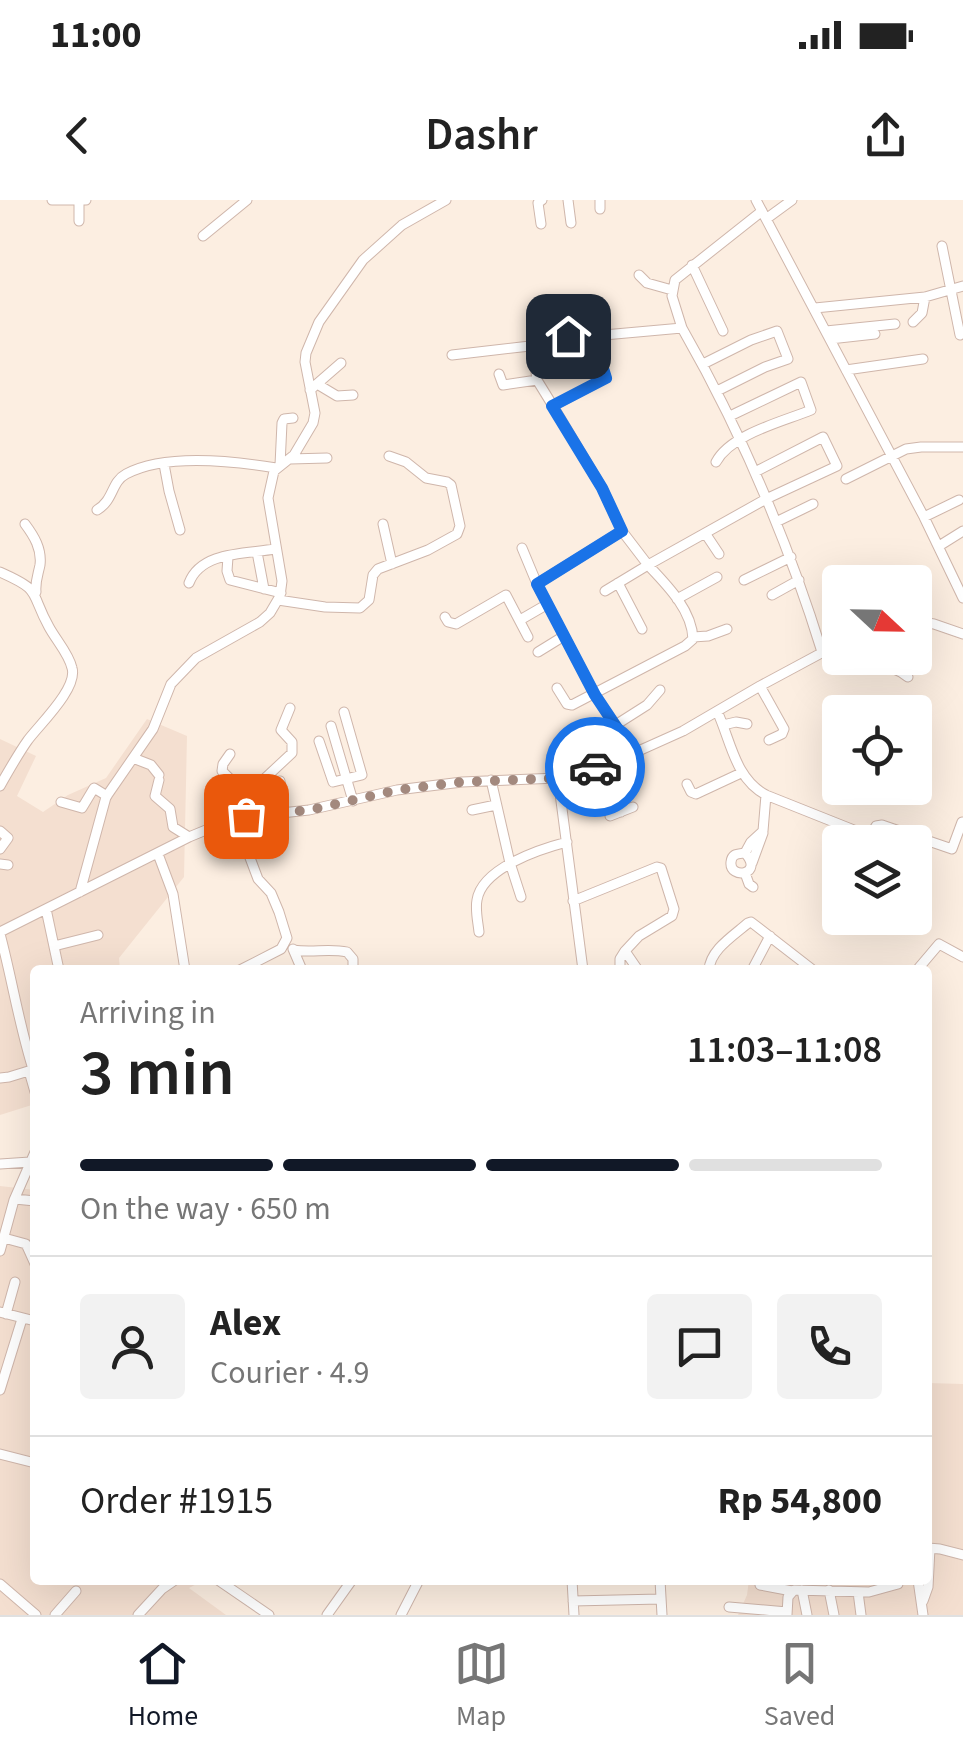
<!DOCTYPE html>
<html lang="en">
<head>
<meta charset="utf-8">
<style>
	:root { --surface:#fff; --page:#f2f2f2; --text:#222; --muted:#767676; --line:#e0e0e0; --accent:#111827 }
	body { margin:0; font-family:"Source Sans 3",sans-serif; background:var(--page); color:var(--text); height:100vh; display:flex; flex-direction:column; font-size:38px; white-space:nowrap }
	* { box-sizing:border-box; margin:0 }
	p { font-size:32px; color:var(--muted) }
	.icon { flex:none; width:55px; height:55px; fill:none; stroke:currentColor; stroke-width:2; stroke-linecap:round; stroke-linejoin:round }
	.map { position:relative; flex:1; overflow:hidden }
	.drawer { position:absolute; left:30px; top:765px; width:902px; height:620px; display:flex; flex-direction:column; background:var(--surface); border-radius:10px; box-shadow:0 10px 40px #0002 }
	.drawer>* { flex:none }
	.needle { width:65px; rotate:112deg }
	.tools { position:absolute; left:822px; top:365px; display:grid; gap:20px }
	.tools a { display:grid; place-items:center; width:110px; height:110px; border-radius:10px; background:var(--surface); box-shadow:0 10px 40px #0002; font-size:50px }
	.pin { position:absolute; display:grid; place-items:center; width:85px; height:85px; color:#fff; margin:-42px; border-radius:20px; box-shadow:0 5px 15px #0006 }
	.courier { position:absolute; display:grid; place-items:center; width:100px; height:100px; margin:-50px; border:8px solid #1a73e8; border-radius:50%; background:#fff; color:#222; box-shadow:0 2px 12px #0007 }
	.overview em { font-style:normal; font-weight:600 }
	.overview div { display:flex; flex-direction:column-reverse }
	.overview { display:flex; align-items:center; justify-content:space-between; height:170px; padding:0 50px }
	h1 { font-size:65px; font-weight:600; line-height:75px }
	.bar { display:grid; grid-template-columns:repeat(4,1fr); gap:15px 10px; align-content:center; height:120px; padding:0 50px }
	.bar i { height:12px; border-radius:8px; background:var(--line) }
	.bar .current { background:var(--accent) }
	.bar p { grid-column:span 4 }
	.line { display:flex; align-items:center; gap:25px; padding:0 50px; border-top:2px solid var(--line) }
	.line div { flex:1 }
	.round { display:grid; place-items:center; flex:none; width:105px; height:105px; border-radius:10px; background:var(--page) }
	.status { display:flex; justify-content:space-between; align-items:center; height:70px; padding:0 50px; background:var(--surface); direction:ltr }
	.status svg { height:28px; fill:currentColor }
	header { display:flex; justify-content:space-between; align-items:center; height:130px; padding:0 50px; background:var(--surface); font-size:45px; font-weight:600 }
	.dock { display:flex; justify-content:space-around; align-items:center; height:140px; border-top:2px solid var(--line); background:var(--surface); font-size:28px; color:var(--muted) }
	.dock a { display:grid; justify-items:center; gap:5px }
	.dock .current { color:var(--accent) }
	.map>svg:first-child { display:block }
	.residential { fill:#f4dfd0 }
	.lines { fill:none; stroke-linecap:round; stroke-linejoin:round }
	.minor-casing { stroke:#cfb6ab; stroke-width:11 }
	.minor { stroke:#fff; stroke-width:9 }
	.done { stroke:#a3897e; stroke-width:10; stroke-dasharray:0 18 }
	.route { stroke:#1a73e8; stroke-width:12 }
</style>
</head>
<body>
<div class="status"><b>11:00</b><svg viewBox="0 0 49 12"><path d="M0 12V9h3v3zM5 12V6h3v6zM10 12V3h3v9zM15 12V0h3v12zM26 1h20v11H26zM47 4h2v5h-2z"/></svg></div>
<header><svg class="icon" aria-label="back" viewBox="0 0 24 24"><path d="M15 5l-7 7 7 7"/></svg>Dashr<svg class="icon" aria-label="share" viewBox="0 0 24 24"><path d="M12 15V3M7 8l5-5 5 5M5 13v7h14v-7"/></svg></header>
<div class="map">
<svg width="963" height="1415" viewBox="0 0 963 1415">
	<rect width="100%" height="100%" fill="#fceee1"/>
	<path class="residential" d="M147,519L187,536L184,677L119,758L120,770H35V904L0,915V539L36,556L17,596L43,612L68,595L106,578Z
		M0,986L35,990V1380H204L189,1388L226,1415H0Z
		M928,1183L963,1184V1415H738L747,1395L749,1380H928Z"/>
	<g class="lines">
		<g class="minor-casing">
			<path id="minor" d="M52,0H86
				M79,0V21
				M568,0L571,23
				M600,0V9
				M756,0L924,317L963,398
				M766,19L792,0
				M541,24L538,3L542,0
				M203,36L247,0
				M942,46L960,135
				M692,65L723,131
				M639,75L647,83L672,90
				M815,108L925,97L963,86
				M913,122L922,113L925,97
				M682,128L672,96L675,80L762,11
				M826,131L895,124
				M830,139L875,134
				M552,144L568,136H593
				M452,155L530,146L533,149L537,180L553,206
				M703,164L751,140L777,131L788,159L765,167L717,191
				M846,170L923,159
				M499,174L503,185L537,180
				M317,184L337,196L353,195
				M310,190L341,163
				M290,259L327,258
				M716,262C731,234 782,222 811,210L801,182L730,216
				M164,264L169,291L180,330
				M280,265L282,223L284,219L293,218
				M846,279L906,249L921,247H963
				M97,310C114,300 111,282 126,274C165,253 234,261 276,268
				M924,317L959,300
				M776,322L813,304
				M25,324C34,336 42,349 40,365C38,375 35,381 36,392
				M383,324L392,364
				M622,331L648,365L766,299L837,266L823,237L755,272
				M705,333L719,354
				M939,346L963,331
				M522,348L537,384
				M257,352L264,389
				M228,357L227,371L230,380L281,393
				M0,372C43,391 29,391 49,427C56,440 69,454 72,468C78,488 40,524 28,540C18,554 9,570 0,586
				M744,380L791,357
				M189,383C201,351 246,354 275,349
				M618,383L642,429
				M772,395L799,380
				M677,399L717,377
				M278,400L325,407L360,408L369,400L373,375L378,369L428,350L457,334L460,326L451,285L447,282L426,278L406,262L389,256
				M445,417L448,422L456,424L506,395L528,437
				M520,420L546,405
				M915,421L934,424L963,434
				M693,437L708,436L727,429
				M538,452L564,436
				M857,458C873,469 892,463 908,477
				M760,486L784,529L782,534L769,540
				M557,488L567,504L572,505L685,446L693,439C692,410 667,385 648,365L605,391
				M717,511C731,541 735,579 766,595L884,642
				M723,525L736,522L747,524
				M331,526L353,601
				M614,526L647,505L660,490
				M319,541L333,582L362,575L344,512
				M633,552L595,495L537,384L622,331L602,288L553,206L606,178L593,136L682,128C741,231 787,339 822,452
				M230,554L223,564L222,571L246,595L249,606
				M133,558L151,565L159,575
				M558,578L583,770
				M159,580L155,596L170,609L173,627L189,637
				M491,580L510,663L521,697
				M280,581L283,614
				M687,584L691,592L696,594L741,573
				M61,602L82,608L94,588L107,596
				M472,610L496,605
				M621,612L613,601V594L633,582L625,556
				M245,616L262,581L292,553V542L281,530L290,508
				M610,616L633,607
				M235,618L258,679L271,693L279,712L287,738L281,749L240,770
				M0,631L8,638L0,649
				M871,636L876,626L882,625L952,649L962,622
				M745,653C765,675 729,680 731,662C732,653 738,654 745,653L751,642L763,631L766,595
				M158,654L173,694L185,770
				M752,663L763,633
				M0,664L8,665
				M745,673L749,684L753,687
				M80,692L106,597L153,529L171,484L196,458L260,422L270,413L280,396L282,381L268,298L274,271L294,255L313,223L315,213L305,162L306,153L319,122L363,60L402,25L446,0
				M573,701L657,667L661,668L674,709L672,716L639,736L625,751
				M46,709L59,770
				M0,732L189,637L235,618L309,610L397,590L462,582L558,578L616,561L683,531L760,486L840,443
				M479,732C478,722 475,710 477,700C482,668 540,649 567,642
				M0,734C12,779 19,825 33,869
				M54,746L98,735
				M293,749L302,770
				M294,750C312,753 329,748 347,752L353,759V770
				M620,770V759L625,751L638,770
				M709,770C710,750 733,736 748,723L751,722L813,770
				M752,770L770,736
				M917,770L939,744L963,757
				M29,871L35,892
				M0,878L9,877L35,869
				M0,964L30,962
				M15,999L35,1001
				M4,1038L26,1044L35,1064
				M0,1051L14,1000L35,952
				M0,1112L35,1121
				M6,1114L15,1082
				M0,1190L22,1119
				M0,1254L35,1263
				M928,1348L940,1349L963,1355
				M218,1380L269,1415
				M572,1380L574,1415
				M660,1380L662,1415
				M918,1380L923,1415
				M0,1384L36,1415
				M760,1385L792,1391
				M802,1390L807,1415
				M829,1390L834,1415
				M858,1392L861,1415
				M573,1401L660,1399
				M923,1401L928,1387L930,1348
				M729,1407L787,1412
				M55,1415L76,1391
				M138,1415L162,1389L175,1380
				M327,1415L352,1380
				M401,1415L419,1380
				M787,1415L788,1397L794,1390L869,1392L898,1384"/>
		</g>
		<use href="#minor" class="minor"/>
	</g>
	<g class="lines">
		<path class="done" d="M246,616L310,610L397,590L462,582L558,578L595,567"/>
		<path class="route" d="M568,136H593L606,178L552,206L602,288L622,331L537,384L595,495L633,552L595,567"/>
	</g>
</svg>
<div class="tools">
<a><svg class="needle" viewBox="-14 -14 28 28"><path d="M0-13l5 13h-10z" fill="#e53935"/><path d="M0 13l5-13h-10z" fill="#767676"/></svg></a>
<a><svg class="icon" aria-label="locate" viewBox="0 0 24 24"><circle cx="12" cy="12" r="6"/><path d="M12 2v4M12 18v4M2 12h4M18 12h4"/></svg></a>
<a><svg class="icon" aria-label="layers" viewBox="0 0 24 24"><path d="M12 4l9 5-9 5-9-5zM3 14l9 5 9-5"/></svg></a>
</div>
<div class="pin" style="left:246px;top:616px;background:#ea580c"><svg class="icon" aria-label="bag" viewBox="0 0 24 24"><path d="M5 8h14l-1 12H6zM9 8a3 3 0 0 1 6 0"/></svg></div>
<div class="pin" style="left:568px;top:136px;background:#1f2937"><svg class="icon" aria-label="home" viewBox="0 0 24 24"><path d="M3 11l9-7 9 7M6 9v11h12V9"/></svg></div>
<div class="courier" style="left:595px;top:567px"><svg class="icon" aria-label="car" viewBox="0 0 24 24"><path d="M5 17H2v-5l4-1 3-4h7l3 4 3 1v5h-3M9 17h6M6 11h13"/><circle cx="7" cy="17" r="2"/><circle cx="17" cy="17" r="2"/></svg></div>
<section class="drawer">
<div class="overview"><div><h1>3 min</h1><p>Arriving in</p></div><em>11:03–11:08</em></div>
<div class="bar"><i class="current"></i><i class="current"></i><i class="current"></i><i></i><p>On the way · 650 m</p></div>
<div class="line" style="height:180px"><a class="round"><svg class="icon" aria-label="person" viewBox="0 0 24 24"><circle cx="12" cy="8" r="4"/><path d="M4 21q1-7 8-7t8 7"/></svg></a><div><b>Alex</b><p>Courier · 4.9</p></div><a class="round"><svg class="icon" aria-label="chat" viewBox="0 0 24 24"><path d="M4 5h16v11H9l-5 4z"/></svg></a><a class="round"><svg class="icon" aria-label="phone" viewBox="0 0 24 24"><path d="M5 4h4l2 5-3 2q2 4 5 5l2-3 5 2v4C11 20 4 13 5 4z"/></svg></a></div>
<div class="line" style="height:130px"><div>Order #1915</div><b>Rp 54,800</b></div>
</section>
</div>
<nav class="dock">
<a class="current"><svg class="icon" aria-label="home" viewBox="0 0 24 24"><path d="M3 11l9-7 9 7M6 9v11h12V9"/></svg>Home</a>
<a><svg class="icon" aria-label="map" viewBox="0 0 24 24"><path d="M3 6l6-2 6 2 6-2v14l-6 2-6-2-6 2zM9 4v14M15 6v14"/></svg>Map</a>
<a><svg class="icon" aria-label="saved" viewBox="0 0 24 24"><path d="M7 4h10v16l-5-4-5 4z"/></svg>Saved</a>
</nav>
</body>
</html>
